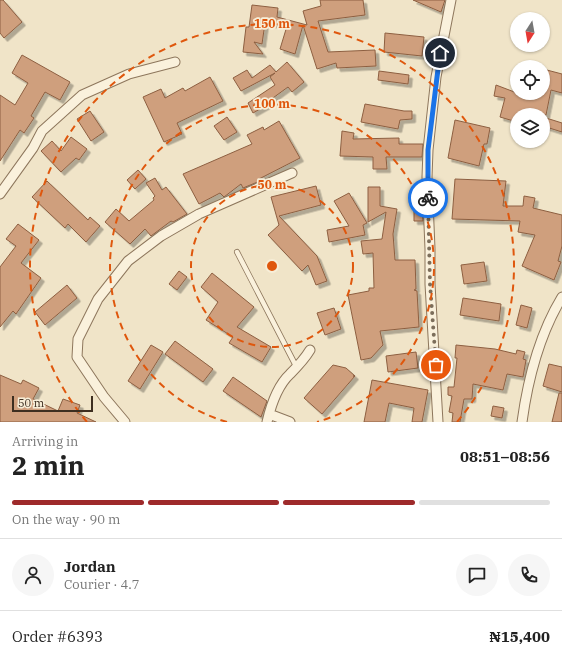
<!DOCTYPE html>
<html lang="en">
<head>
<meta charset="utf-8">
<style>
	:root { --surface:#fff; --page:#f6f6f6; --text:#222; --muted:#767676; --line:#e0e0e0; --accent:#9e2a2b }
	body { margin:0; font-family:"IBM Plex Serif",serif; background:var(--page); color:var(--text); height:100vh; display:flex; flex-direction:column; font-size:15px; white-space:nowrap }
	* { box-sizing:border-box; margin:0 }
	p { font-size:13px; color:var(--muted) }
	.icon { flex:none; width:22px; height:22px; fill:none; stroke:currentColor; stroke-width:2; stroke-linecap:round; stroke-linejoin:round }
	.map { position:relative; height:422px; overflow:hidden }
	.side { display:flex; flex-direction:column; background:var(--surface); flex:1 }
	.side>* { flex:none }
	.needle { width:26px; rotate:191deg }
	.tools { position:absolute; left:510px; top:12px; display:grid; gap:8px }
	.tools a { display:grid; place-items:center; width:40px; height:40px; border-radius:50%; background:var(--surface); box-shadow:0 1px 3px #0004; font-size:20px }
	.scale { position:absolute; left:12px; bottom:10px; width:81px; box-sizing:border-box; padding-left:4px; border:2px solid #3d2e20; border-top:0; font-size:11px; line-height:14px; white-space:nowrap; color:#3d2e20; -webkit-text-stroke:3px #f7eed8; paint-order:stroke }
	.pin { position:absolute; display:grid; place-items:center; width:34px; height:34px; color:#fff; margin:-17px; border:2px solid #fff; border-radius:50%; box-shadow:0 1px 4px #0007 }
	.courier { position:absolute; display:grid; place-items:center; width:40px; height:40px; margin:-20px; border:3px solid #1a73e8; border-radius:50%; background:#fff; color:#222; box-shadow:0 1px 5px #0007 }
	.overview em { font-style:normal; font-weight:700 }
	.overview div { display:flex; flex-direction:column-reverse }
	.overview { display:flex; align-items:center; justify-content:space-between; height:68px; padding:0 12px }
	h1 { font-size:26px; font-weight:700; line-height:30px }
	.bar { display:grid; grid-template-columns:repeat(4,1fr); gap:6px 4px; align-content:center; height:48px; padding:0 12px }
	.bar i { height:5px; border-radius:3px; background:var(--line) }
	.bar .selected { background:var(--accent) }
	.bar p { grid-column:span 4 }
	.line { display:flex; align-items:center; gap:10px; padding:0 12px; border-top:1px solid var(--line) }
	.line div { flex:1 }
	.round { display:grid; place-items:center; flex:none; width:42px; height:42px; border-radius:21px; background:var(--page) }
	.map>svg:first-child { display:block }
	.building { fill:#cf9f7d; stroke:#8d5f41; filter:url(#shadow) }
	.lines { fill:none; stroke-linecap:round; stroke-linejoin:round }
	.lane-casing { stroke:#8d765c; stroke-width:6 }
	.street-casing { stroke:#8d765c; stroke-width:11 }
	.lane { stroke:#faf1dc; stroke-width:4.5 }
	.street { stroke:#faf1dc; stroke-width:9 }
	.done { stroke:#7c6e5b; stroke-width:4; stroke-dasharray:0 7.2 }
	.route { stroke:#1a73e8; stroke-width:5 }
	.ring { fill:none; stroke:#df570d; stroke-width:2; stroke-dasharray:7 5 }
	.centre { fill:#df570d; stroke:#f7eed8; stroke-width:2 }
	.ring-label { font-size:12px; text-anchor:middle; font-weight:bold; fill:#df570d; stroke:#f7eed8; stroke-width:3.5; stroke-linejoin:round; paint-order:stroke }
</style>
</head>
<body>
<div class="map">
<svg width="562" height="422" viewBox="0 0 562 422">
	<defs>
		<filter id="shadow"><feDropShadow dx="3.5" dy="3.5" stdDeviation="0" flood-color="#0004"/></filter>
	</defs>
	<rect width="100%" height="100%" fill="#f0e4c8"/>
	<path class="building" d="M0,0H3L22,22L4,38L0,33Z
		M320,0H363L365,15L318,21L328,52L375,50L376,66L337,68L336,63L317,69L303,25L295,54L280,49L287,26L265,23L262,44L254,42L263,54L243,52L246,27H249L252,5L278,8L277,17L307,25L303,11L321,6Z
		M413,0H445L441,12Z
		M385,33L424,37L422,56L384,52Z
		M22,55L70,82L60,100L45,92L31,116L34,118L24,133L20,130L0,161V95L15,105L28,83L12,73Z
		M287,62L304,82L292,92L288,87L266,103L267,105L253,113L248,103L275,85L270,77L275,73L241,91L233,78L247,70L252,78L270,65L276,72Z
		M543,69L562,74V93L551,90L546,115H517V122L500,117L505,98L494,96L496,85L517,93H543Z
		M379,71L409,75L408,84L378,80Z
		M210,77L223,101L177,123L182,134L164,142L143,97L161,89L165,98L183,88L185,91Z
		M365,104L404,111H412V119L400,120L398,129L361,122Z
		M90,111L104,132L91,141L77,119Z
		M227,117L237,132L224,140L214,126Z
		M543,117L562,123V132L543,126Z
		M455,120L490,128L487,144H484L479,166L448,158Z
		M279,121L300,158L259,179L260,181L243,188L241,184L224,197L220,193L199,204L183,174L252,144L247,135L263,127L264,130Z
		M342,131L354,133L353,139L399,138V144H423L422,157H386L387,169H373V157L340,156Z
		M71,137L87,149L79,160L76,158L61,172L41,151L52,141L61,151Z
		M138,170L146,179L135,189L127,180Z
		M155,178L162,190L166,187L187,214L173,222L171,221L151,236L145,229L130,244L105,222L116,209L129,221L154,200L153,198L155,196L146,183Z
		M455,179L506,181L503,206H523L524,196L535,198L533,208L562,215V246L558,261L561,262L554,280L522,266L535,235L518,232L520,221L452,219Z
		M47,181L88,220L90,217L100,226L86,242L68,224L65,228L32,197Z
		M316,186L321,205L279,216L317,256L327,281L316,285L308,265L302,271L268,235L279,225L271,197Z
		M368,187H380V206L397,209L393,234L395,260H415L416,289L414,290L417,291L419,327L380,331L383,345L371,358L361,360L348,295L369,291V288H374L373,253L363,254L361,241L382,239L386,212L368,222Z
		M349,193L367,223L363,225L365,235L329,242L327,230L349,226L334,201Z
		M414,204H422L423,221H414Z
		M18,224L39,240L21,263L41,278L16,314L13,311L0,327V267L16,246L6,239Z
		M484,262L487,281L464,284L461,265Z
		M179,271L187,277L177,290L169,284Z
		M212,273L254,307L237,327L271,347L262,362L229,343L233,337L206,320L218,302L201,287Z
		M67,285L77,298L45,325L35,312Z
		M463,298L501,304L499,321L460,315Z
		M521,305L532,308L527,328L516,325Z
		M334,308L341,329L325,335L317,313Z
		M175,341L213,369L203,382L165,354Z
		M151,345L163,352L140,389L128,381Z
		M456,345L495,349L516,354L517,350L525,352L523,359L526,360L523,377L507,374L503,390L473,384L472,399H464L460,422H452L453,413L449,412L452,396L448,395V387H454L457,358H455Z
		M416,352L418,368L388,372L386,356Z
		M549,364L562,367V392L543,386Z
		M333,365L346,368L355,376H353H355L322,414L304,398Z
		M0,375L21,384L23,380L39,388L33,399L58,411L63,399L80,405L77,413L96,422H0Z
		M233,377L267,401L261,417L223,391Z
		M372,380L428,390L422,422H412L414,408L389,403L385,422H364Z
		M559,393H562V422H552Z
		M493,406L504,408L502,418L491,416Z"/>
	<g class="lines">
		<g class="lane-casing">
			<path id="lane" d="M237,252L297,368"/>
		</g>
		<g class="street-casing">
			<path id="street" d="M0,194L33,148L42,131L82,95L129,74L175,62
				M269,414L290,422
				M125,422L104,397L77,357L78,339L98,299L128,261L161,236L199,214L292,173
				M267,422C271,405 277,386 290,374C298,366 304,360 310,350
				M438,422L430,284V249L427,177L428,150L436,77L451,0
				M522,422C528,378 539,335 562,297"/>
		</g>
		<use href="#lane" class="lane"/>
		<use href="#street" class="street"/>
	</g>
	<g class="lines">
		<path class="done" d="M428,198L430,284L436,365"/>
		<path class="route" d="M428,198V150L440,53"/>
	</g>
	<g class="ring">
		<circle cx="272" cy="266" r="81"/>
		<path d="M227 422A162 162 0 1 1 317 422"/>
		<path d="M87 422A242 242 0 1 1 457 422"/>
	</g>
	<circle cx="272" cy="266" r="6" class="centre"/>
	<g class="ring-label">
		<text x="272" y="28">150 m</text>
		<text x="272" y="108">100 m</text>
		<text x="272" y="189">50 m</text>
	</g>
</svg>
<div class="tools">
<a><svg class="needle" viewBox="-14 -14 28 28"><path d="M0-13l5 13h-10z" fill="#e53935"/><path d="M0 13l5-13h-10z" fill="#767676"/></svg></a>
<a><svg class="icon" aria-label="locate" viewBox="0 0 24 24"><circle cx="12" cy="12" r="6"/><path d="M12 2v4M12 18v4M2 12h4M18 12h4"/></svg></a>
<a><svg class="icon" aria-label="layers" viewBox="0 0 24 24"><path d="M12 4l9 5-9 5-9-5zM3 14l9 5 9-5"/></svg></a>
</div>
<div class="scale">50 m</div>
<div class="pin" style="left:436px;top:365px;background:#ea580c"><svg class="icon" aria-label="bag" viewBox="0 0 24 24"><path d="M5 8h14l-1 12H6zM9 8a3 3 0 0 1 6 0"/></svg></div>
<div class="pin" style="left:440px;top:53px;background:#1f2937"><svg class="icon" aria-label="home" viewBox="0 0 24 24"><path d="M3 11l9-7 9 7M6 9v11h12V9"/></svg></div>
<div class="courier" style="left:428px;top:198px"><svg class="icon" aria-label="bike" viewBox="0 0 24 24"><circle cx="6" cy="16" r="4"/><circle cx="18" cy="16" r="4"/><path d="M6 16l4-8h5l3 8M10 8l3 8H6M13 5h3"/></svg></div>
</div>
<section class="side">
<div class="overview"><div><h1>2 min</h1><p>Arriving in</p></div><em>08:51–08:56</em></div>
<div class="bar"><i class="selected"></i><i class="selected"></i><i class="selected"></i><i></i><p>On the way · 90 m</p></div>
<div class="line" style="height:72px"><a class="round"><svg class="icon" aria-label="person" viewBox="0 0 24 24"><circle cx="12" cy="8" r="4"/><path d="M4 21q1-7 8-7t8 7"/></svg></a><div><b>Jordan</b><p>Courier · 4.7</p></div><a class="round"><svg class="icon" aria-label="chat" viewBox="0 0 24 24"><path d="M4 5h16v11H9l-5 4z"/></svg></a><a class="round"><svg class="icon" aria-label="phone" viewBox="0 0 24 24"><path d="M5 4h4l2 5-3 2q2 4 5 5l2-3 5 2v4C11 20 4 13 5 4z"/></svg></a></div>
<div class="line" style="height:52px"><div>Order #6393</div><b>₦15,400</b></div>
</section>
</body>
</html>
